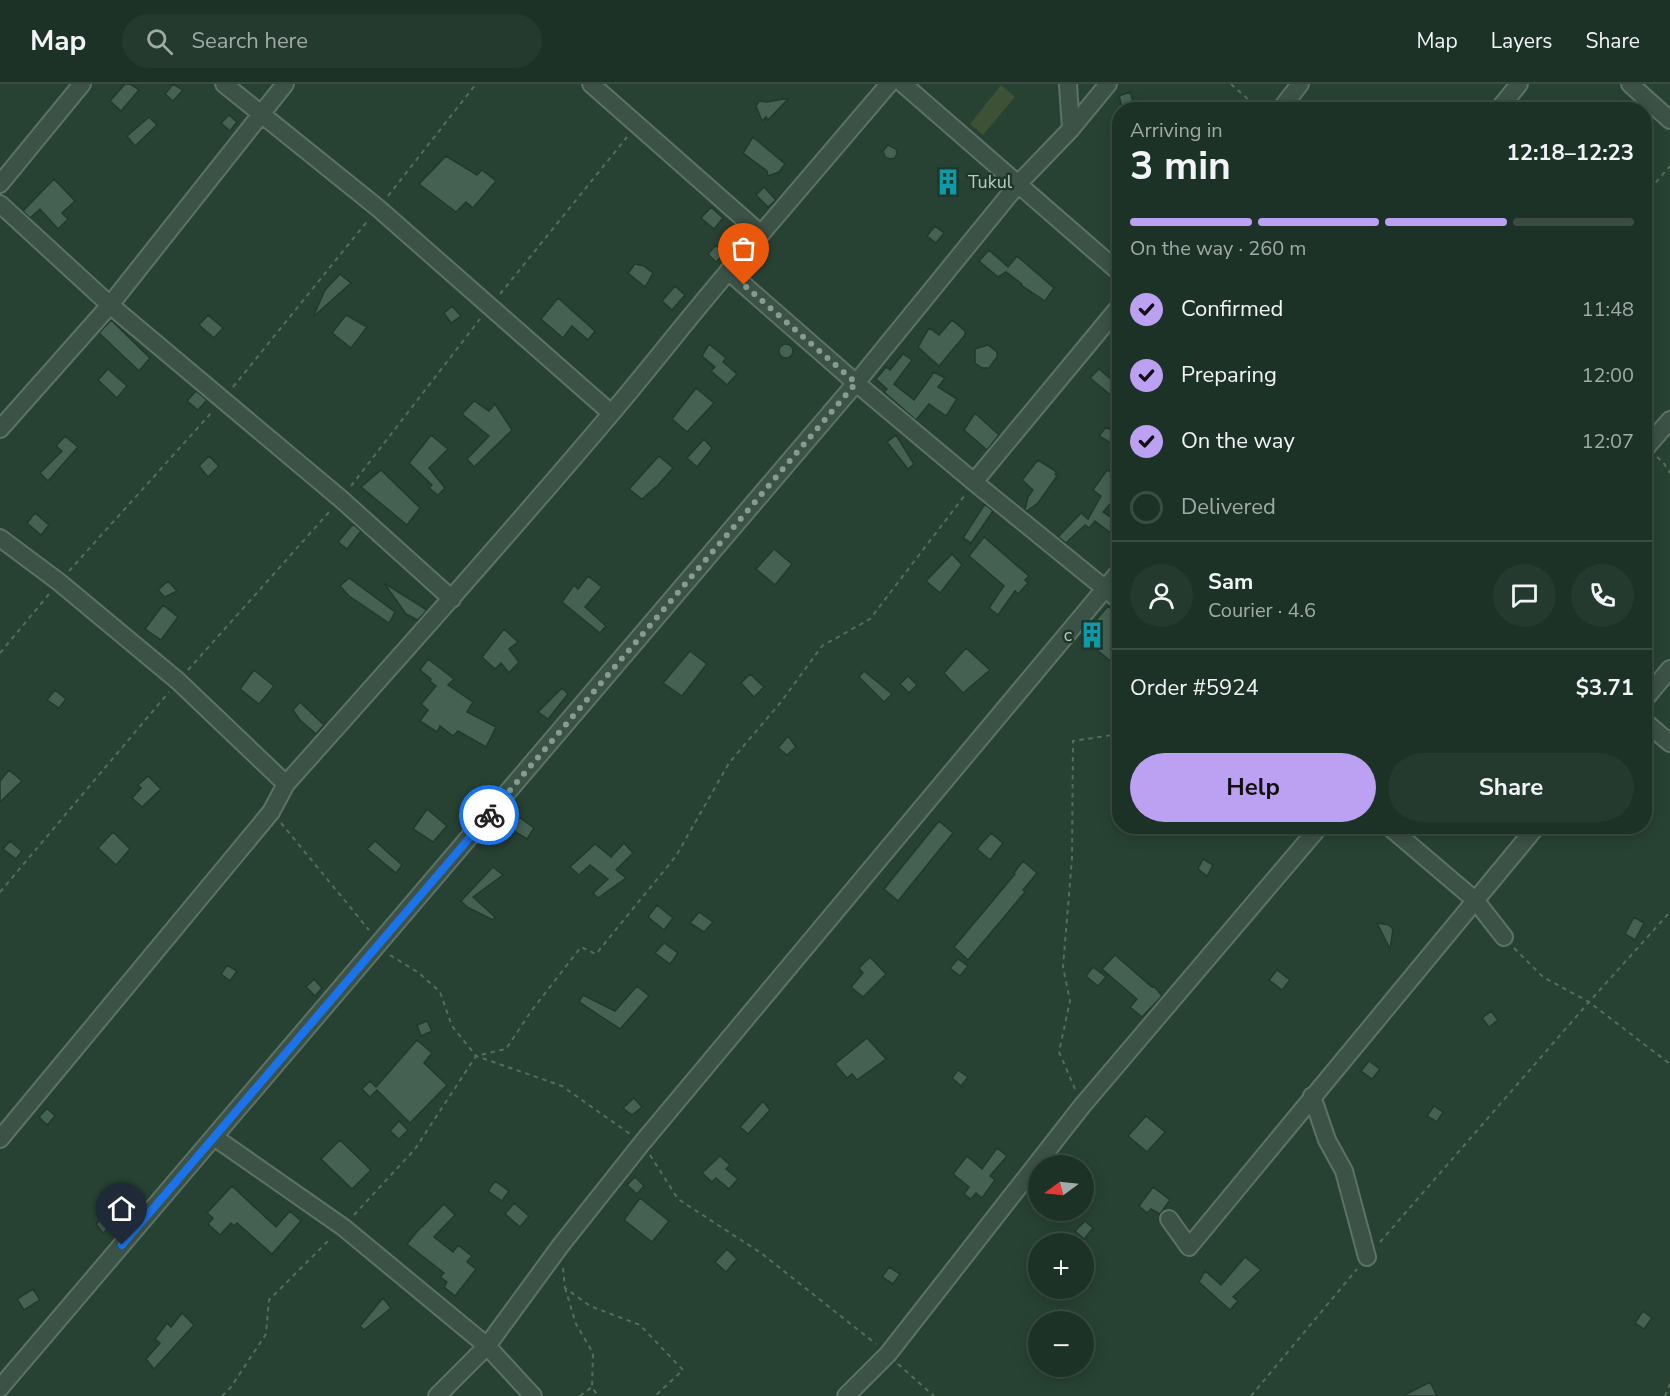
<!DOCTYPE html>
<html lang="en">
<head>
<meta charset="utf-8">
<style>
	:root { --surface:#1d3226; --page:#253a2e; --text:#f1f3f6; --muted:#a0aaa7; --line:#3b4d43; --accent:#bca0f2 }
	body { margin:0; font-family:"Nunito Sans",sans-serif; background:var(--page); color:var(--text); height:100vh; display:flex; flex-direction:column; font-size:22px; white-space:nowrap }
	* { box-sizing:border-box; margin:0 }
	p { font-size:20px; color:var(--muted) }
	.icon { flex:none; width:33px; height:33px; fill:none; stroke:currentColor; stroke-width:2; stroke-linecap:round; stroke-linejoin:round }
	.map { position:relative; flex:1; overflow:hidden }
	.side { position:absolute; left:1112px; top:18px; width:540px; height:732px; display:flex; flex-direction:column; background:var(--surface); border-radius:24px; box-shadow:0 3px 15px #0003,0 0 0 2px var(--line) }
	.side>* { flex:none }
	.needle { width:39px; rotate:255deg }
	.fabs { position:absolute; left:1028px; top:1071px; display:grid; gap:12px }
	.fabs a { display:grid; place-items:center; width:66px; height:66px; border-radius:50%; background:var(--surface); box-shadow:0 3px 15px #0003,0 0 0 2px var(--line); font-size:30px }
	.pin { position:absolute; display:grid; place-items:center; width:51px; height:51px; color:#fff; margin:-62px -26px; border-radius:50% 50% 50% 0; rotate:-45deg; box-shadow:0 0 6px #0007 }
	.pin .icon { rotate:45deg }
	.courier { position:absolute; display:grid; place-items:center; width:60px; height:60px; margin:-30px; border:4px solid #1a73e8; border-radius:50%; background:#fff; color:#222; box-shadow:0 2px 8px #0007 }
	.summary em { font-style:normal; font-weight:700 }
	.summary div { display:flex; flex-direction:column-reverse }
	.summary { display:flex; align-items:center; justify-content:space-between; height:102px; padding:0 18px }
	h1 { font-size:39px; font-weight:700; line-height:45px }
	.bar { display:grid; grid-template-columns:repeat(4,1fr); gap:9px 6px; align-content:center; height:72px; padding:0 18px }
	.bar i { height:8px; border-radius:4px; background:var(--line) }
	.bar .active { background:var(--accent) }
	.bar p { grid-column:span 4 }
	.line { display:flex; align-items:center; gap:15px; padding:0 18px; border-top:2px solid var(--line) }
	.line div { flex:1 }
	.round { display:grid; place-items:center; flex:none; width:63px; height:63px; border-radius:32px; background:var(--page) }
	ol { padding:0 18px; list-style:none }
	li { display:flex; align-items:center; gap:18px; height:66px }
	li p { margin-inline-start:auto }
	li .icon { padding:6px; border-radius:50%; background:var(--accent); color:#111; stroke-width:4 }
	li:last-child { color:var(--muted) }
	li i { width:33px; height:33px; border:3px solid var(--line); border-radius:50% }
	.button { display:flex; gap:12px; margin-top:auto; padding:12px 18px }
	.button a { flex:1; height:69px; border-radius:36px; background:var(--accent); color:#111; font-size:24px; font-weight:700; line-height:69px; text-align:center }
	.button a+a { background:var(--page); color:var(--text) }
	header { display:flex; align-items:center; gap:36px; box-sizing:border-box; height:84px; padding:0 30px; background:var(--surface); border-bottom:2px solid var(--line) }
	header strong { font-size:28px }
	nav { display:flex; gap:33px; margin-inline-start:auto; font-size:21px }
	.search { width:420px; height:54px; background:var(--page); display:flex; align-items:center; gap:15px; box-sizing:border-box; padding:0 21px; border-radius:33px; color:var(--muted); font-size:22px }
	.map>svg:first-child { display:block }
	.green { fill:#3c5135 }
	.building { fill:#446152; stroke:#22392d; stroke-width:1.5 }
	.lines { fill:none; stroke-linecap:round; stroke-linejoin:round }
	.minor-casing { stroke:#5d7267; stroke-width:20 }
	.path { stroke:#576d57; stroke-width:2; stroke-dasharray:4.5 4.5; stroke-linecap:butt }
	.minor { stroke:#3c5246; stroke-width:16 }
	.done { stroke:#869c90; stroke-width:6; stroke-dasharray:0 10.8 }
	.route { stroke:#1a73e8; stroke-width:8 }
	.labels { text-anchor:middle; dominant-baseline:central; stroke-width:5; stroke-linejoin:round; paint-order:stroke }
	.poi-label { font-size:18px; fill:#b9ccc2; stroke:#20372b; text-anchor:start }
</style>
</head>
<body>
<header>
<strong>Map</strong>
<div class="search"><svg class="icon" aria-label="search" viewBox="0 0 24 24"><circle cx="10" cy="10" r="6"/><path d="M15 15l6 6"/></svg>Search here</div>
<nav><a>Map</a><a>Layers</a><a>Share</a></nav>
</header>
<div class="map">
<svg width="1670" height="1312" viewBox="0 0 1670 1312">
	<rect width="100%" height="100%" fill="#274233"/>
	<path class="green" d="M1001,1L1015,13L983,51L970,40Z"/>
	<path class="building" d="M125,0H130L139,6L121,27L110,17Z
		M173,0L183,6L173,17L165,10Z
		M1130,8L1134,20L1122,23L1119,12Z
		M789,14L768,36L766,33L762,37L756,22L759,17L767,18Z
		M229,31L237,38L230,47L221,39Z
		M149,33L157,41L135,62L127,52Z
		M753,53L785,80L779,88L768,92L767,87L743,69Z
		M888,61L896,65L897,69L895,74L890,75L885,73L883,67Z
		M446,72L477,91L482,86L496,97L473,124L466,118L456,128L419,100Z
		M942 98a6 6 0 1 1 12 0a6 6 0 1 1-12 0Z
		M54,95L75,117L62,129L68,135L58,145L40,125L30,134L23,127Z
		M764,103L776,116L768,123L756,111Z
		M711,123L723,134L714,145L701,134Z
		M935,142L944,149L936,159L927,152Z
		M716,161L724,169L716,178L708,170Z
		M989,166L1008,183L1017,172L1054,204L1045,217L1021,201L1022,200L1006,188L998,193L979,177Z
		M635,180L644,182L653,189L645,203L628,189Z
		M340,190L351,199L313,233L325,206Z
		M675,202L685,211L672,226L662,217Z
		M558,214L595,247L588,256L572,242L563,254L541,235Z
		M452,222L461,232L451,239L444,229Z
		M208,231L223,244L214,254L199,241Z
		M346,231L367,243L351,264L332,249Z
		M111,236L150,274L139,287L99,249Z
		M952,236L965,247V251L939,282L918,263L929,244L939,251Z
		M709,260L726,274L723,278L737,290L727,301L711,287L715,283L702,272Z
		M779 267a7 7 0 1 1 14 0a7 7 0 1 1-14 0Z
		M988,261L997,268V273L989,284H982L975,279V265Z
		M903,270L912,276L894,300L914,316L934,288L945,294L938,303L957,315L946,332L929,320L916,336L884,308L887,305L876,295L886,283L890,286Z
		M108,285L127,302L117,314L98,296Z
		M1099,285L1119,302V318L1090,294Z
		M696,304L714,319L687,348L672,335Z
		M196,307L207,316L198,326L187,317Z
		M474,317L489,327L495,320L512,346L474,383L467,375L489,352L462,330Z
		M975,329L999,351L987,366L964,346Z
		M1106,343L1119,351V364L1099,352Z
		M431,351L448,365L429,384L445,404L438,411L429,404L432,401L409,379Z
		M896,351L914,380L908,385L887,358Z
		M65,352L78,363L48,397L40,389L62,367L56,362Z
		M704,355L712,364L697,383L687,374Z
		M209,372L219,382L208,393L199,382Z
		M659,372L673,384L658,401L642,415L629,405Z
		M1038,376L1057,388L1055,390L1057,392L1038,419L1027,427L1025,426L1028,413L1033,406L1022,396Z
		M1119,379V410L1103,428L1119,438V455L1095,437L1089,444L1085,441L1066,459L1058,453L1081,429L1088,435L1101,412L1093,406L1107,386L1111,388Z
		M381,386L420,424L407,441L361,403Z
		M985,420L993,427L971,459L963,454Z
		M35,429L49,441L41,451L27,439Z
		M353,440L361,447L347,465L338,458Z
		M984,453L1029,492L1025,496L1028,499L1018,510L1015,507L998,531L989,524L1004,502L969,472Z
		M774,465L792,480L775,501L756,485Z
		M952,470L962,481L940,509L926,497Z
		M588,492L602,503L585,523L606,542L600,549L562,518L574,501L578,505Z
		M349,494L395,528L389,539L349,512L340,502Z
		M168,497L177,507L165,513L158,506Z
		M384,499L427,526L418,536L406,530Z
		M163,521L178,533L161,556L145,545Z
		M1108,522L1119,532V584L1091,561L1090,563L1080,555Z
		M504,545L518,558L509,565L519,578L509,589L501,579L495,585L482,573Z
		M966,564L990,586L963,609L944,589Z
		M690,567L707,580L682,612L663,599Z
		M428,575L454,595L448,601L473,618L467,628L496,643L486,663L458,647L453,652L440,642L437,648L420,637L428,626L421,620L436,602L430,597L431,595L420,586Z
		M254,586L274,602L259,620L240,605Z
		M864,587L892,610L884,618L859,593Z
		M750,590L764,603L754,613L741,599Z
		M908,592L917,601L909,609L900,600Z
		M562,604L568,610L548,635L538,628Z
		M55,606L66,615L59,624L47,616Z
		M300,618L324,641L316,650L300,636L293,626Z
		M788,652L796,663L787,671L778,664Z
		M9,686L22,697L0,718V697Z
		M148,692L161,705L142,723L132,714L141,704L138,701Z
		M427,725L447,742L433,758L413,745Z
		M519,733L534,744L527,755L514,747Z
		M939,737L953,749L898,817L884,805Z
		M113,748L130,765L116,781L98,764Z
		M991,749L1003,759L990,776L977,765Z
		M10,757L22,767L16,775L3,765Z
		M375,757L402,781L396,789L367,765Z
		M624,759L633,769L616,786L626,794L598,814L593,809L608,795L590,781L579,791L570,783L595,760L611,773Z
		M1203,775L1213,781L1207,792L1198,785Z
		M1023,777L1037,789L1023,806L1025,808L968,876L954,863L1015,790L1014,789Z
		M493,783L503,791L473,813L495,833L493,836L467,823L461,817Z
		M657,821L673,834L664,846L648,833Z
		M699,828L713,838L704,848L690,839Z
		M1634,833L1644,839L1635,856L1625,850Z
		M1377,839L1389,841L1393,845L1390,865Z
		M664,859L678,869L670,880L655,869Z
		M1115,871L1152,903L1154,902L1162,912L1142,933L1130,923L1137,915L1102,885Z
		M870,873L886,890L863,913L851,903L863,889L859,884Z
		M958,875L968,882L960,892L950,884Z
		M227,881L237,887L230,897L221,890Z
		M1093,883L1106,893L1098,902L1086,892Z
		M1277,886L1290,896L1282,906L1269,896Z
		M314,895L322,904L315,912L306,903Z
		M637,902L649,912L620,945L579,918L583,911L615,927Z
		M1491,927L1498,936L1489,943L1482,934Z
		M427,937L432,947L421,952L417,941Z
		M867,954L886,975L857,996L852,990L847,994L835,980Z
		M417,956L432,969L424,979L447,1001L410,1039L377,1006L370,1013L362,1005L370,997L376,1003Z
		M1369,977L1380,985L1372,995L1361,987Z
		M958,986L968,993L961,1002L952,994Z
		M634,1014L642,1023L632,1031L623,1024Z
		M763,1017L770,1026L748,1050L740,1043Z
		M1434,1022L1443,1028L1437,1038L1427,1032Z
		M47,1024L55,1032L47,1041L39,1033Z
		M1146,1032L1165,1048L1147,1068L1128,1052Z
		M399,1037L408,1046L399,1055L390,1047Z
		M340,1056L371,1086L352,1105L321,1075Z
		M997,1064L1007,1072L990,1092L995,1096L982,1114L976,1109L971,1115L964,1110L969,1103L953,1090L967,1072L982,1085Z
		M720,1072L730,1081L726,1085L738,1095L729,1105L716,1094L712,1098L702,1089Z
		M635,1093L644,1102L637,1110L627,1101Z
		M495,1097L509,1107L502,1117L488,1107Z
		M232,1102L276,1143L290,1127L301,1137L272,1170L237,1139L234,1142L231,1139L220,1151L208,1140L213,1134L207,1129Z
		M1153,1103L1170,1116L1160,1130L1151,1125L1147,1129L1139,1122Z
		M640,1114L669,1137L652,1158L624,1136Z
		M514,1119L529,1132L520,1143L505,1130Z
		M444,1120L455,1131L434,1153L453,1168L458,1161L472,1172L467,1178L476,1185L455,1212L444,1203L447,1198L440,1193L444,1189L407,1160L421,1143H422Z
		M106,1132L113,1140L103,1149L96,1140Z
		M1085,1137L1093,1144L1084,1155L1075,1147Z
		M727,1165L737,1175L726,1188L715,1178Z
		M1245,1173L1261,1186L1233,1213L1238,1217L1230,1226L1199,1198L1205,1187L1221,1201Z
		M889,1183L900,1190L893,1200L882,1193Z
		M33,1205L40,1216L24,1226L17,1215Z
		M383,1214L391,1224L364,1246L360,1242Z
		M1643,1227L1652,1234L1644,1245L1635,1239Z
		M182,1229L194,1241L154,1285L146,1275L160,1259L155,1255L167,1239L171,1243Z
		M1430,1298L1437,1312H1403Z"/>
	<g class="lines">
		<g class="minor-casing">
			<path id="minor" d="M224,0L378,124L611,329
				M903,0L1119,188
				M1068,0L1071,45
				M1630,0L1670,36
				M1280,26L1300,0
				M1498,26L1519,0
				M0,100L82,0
				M0,120L110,221L341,415L452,515
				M761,150L889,0
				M728,187L856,299L974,398L1119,516
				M0,345L110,221L285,0
				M1644,366L1670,336
				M974,398L1119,223
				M0,454L59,498L178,597L286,700
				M1644,616L1670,585
				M1644,637L1670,659
				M1388,742L1475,816L1504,853
				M1312,1012L1327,1056L1344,1087L1367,1173
				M214,1053L343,1143L487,1262L533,1312
				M0,1055L271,728L286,700C395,578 504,456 610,331C661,271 708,208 761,150L591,0
				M1169,1135L1189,1163L1537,742
				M0,1304L856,299L1018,100L1071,45L1108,0
				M437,1312L487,1262L561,1161L642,1059L1119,488
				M846,1312L888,1270L1082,1022L1320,742"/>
		</g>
		<path class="path" d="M1231,0L1260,26
			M388,112L476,0
			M1644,112L1670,82
			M500,210L627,53
			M233,303L369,135
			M1657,373L1663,378L1670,389
			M351,402L480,235
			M69,487L212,328
			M0,569L50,509
			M188,586L330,427
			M281,739L369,846
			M0,808L169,608
			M1514,864L1543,893L1589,918L1670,980
			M390,871L419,889L440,908L452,942L476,972L562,1002L630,1050
			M1075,1005L1059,968L1070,917L1063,883L1072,774L1073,657L1119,650
			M650,1071L678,1115L761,1169L876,1260
			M354,1131L415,1065L476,972L506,965L532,926L581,863L596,870L676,772L729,679L781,618L822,562L870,535L965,411
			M1380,1158L1589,918L1670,828
			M563,1184L565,1204L590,1222L640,1241L683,1286L655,1312
			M565,1204L576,1240L593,1269L592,1303
			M898,1280L934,1312
			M222,1312L231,1303L266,1250L269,1216L331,1154
			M580,1312L592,1303L598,1312
			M1251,1312L1357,1185
			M1665,1312L1670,1300"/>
		<use href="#minor" class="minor"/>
	</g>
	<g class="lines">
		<path class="done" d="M489,731L856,299L744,201"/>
		<path class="route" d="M122,1161L489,731"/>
	</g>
	<defs>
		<g id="building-bare" transform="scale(2.07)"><path d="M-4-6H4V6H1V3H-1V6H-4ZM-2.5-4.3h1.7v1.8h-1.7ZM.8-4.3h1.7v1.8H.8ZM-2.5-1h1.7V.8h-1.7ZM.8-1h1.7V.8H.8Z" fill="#0f9aa8" stroke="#20372b" stroke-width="2.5" paint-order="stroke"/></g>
	</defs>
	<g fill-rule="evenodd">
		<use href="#building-bare" x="948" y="98"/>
		<use href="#building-bare" x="1092" y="551"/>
	</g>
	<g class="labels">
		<g class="poi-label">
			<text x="968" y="98">Tukul</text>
			<text x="1072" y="551" text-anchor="end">c</text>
		</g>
	</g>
</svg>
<div class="fabs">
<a><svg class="needle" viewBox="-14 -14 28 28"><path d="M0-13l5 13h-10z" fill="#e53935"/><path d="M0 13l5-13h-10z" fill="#a0aaa7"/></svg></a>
<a>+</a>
<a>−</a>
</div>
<div class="pin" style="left:744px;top:201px;background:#ea580c"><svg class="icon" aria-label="bag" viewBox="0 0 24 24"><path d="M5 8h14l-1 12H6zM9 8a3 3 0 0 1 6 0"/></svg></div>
<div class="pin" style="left:122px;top:1161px;background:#1f2937"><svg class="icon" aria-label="home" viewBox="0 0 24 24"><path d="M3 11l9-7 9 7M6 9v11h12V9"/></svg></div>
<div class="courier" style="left:489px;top:731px"><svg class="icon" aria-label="bike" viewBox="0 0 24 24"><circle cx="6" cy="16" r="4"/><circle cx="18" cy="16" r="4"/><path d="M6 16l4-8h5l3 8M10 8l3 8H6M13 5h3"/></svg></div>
<section class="side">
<div class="summary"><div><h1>3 min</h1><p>Arriving in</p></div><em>12:18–12:23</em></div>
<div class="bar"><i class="active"></i><i class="active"></i><i class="active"></i><i></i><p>On the way · 260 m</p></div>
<ol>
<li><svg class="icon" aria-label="check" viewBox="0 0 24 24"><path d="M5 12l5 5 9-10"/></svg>Confirmed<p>11:48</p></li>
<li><svg class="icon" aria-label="check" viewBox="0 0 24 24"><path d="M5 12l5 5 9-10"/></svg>Preparing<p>12:00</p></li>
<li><svg class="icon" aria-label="check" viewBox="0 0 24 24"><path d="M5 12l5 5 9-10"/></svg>On the way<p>12:07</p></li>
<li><i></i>Delivered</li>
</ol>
<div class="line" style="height:108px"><a class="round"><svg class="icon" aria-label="person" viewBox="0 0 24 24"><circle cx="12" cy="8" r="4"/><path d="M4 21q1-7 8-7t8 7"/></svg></a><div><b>Sam</b><p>Courier · 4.6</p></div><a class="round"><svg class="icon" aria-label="chat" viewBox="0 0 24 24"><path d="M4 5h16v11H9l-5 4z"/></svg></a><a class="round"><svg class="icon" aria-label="phone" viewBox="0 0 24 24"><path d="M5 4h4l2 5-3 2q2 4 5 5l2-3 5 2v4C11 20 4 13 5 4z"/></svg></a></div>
<div class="line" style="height:78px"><div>Order #5924</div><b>$3.71</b></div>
<div class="button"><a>Help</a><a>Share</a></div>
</section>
</div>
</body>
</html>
